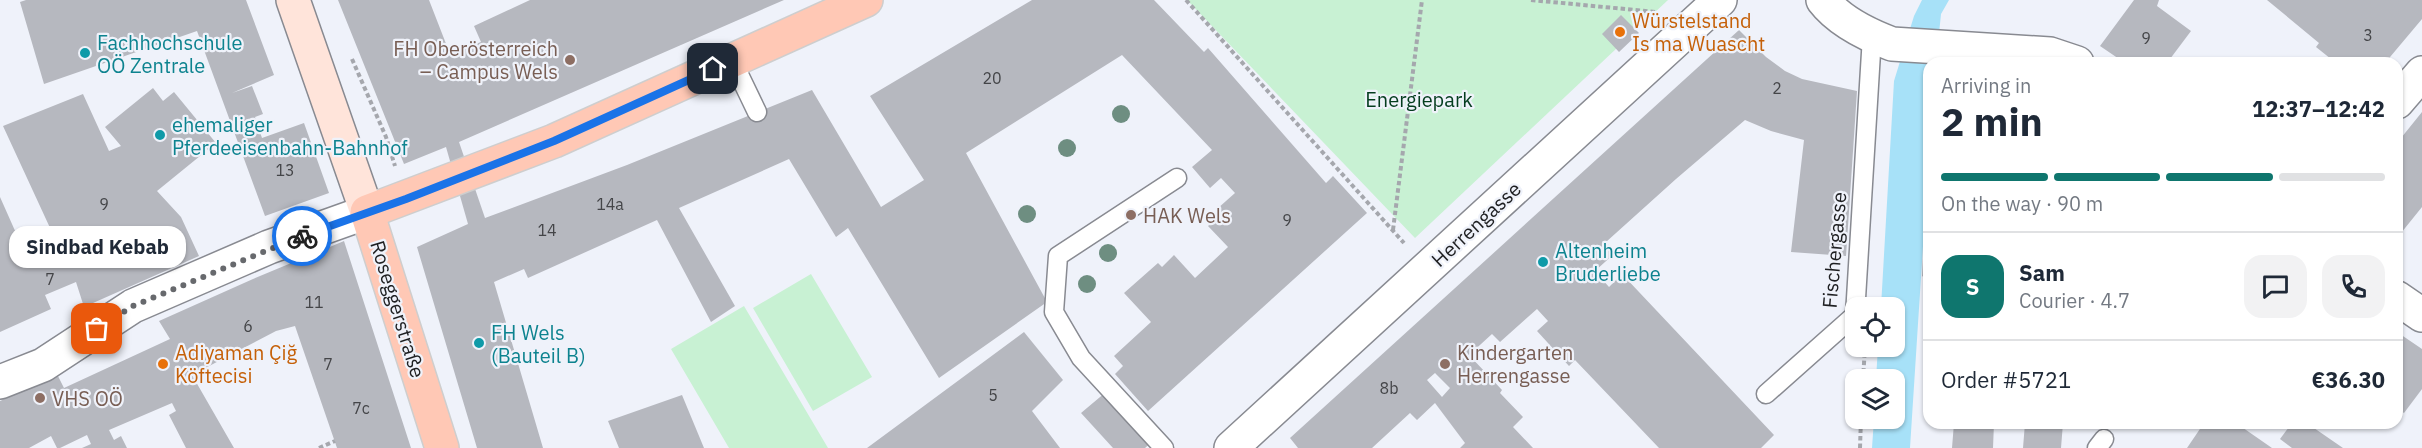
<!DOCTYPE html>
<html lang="en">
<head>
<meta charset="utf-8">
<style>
	:root { --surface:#fff; --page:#f2f2f3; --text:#1f2937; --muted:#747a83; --line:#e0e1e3; --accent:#0f766e }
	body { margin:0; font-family:"IBM Plex Sans",sans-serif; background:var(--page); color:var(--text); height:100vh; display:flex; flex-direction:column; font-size:22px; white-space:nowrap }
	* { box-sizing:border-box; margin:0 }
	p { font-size:20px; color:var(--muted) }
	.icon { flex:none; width:33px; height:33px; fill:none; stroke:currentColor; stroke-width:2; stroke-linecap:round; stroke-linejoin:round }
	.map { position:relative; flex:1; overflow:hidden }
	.panel { position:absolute; left:1923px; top:57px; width:480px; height:372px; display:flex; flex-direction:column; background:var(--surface); border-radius:18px; box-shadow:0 2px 4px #0004 }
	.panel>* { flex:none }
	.tools { position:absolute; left:1845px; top:297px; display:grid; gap:12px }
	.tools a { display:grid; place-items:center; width:60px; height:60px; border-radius:12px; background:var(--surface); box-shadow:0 2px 4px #0004; font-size:30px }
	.pin { position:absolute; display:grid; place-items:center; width:51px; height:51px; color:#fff; margin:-26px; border-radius:12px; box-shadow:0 3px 9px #0006 }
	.courier { position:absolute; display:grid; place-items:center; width:60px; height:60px; margin:-30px; border:4px solid #1a73e8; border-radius:50%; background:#fff; color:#222; box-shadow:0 2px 8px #0007 }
	.bubble { position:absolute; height:42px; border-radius:18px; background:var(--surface); box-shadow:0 2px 4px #0004; font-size:20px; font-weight:700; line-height:42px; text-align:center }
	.headline em { font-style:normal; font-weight:700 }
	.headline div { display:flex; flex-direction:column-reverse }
	.headline { display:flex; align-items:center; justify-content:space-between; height:102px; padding:0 18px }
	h1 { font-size:39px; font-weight:700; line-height:45px }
	.bar { display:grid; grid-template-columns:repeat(4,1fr); gap:9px 6px; align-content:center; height:72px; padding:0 18px }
	.bar i { height:8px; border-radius:4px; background:var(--line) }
	.bar .active { background:var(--accent) }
	.bar p { grid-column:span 4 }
	.line { display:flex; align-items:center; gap:15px; padding:0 18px; border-top:2px solid var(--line) }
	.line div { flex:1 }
	.round { display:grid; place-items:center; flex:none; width:63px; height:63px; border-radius:18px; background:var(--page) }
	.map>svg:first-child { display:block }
	.green { fill:#c8f1d3 }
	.water { fill:#a7e1f8 }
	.building { fill:#b6b8bf; fill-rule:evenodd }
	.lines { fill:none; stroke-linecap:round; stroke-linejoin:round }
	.service-casing { stroke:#888a91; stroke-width:21 }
	.minor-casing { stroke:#888a91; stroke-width:36 }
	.tertiary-casing { stroke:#888a91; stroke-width:36 }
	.secondary-casing { stroke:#888a91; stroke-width:36 }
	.primary-casing { stroke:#cecece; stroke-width:36 }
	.path { stroke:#a5a7ad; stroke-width:4; stroke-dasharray:4.5 3; stroke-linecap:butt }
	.service { stroke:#fff; stroke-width:18 }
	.minor { stroke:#fff; stroke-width:33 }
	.tertiary { stroke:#fff; stroke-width:33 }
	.secondary { stroke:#ffe4da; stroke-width:33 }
	.primary { stroke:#ffc8b5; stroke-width:33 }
	.tree { fill:#6e8e81 }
	.done { stroke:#67696d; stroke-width:6; stroke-dasharray:0 10.8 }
	.route { stroke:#1a73e8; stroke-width:8 }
	.food-dot { fill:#e8710a; stroke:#eff2fa; stroke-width:2 }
	.culture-dot { fill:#0f9aa8; stroke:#eff2fa; stroke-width:2 }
	.education-dot { fill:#8d6e63; stroke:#eff2fa; stroke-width:2 }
	.labels { text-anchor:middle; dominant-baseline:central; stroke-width:4.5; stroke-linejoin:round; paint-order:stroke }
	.number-label { font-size:16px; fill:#444548 }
	.food-label { font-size:20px; fill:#c56008; stroke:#eff2fa; text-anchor:start }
	.culture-label { font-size:20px; fill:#0d838f; stroke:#eff2fa; text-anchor:start }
	.education-label { font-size:20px; fill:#785e54; stroke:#eff2fa; text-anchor:start }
	.park-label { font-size:20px; fill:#043d1e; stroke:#eff2fa }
	.street-label { font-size:20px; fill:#1e1f21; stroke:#eff2fa }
</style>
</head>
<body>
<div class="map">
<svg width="2422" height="448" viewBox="0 0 2422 448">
	<rect width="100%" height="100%" fill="#eff2fa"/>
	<path class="green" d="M1187,0H1668L1415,238Z
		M811,274L872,377L813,411L753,308Z
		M744,306L828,448H729L671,349Z"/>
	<path class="water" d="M1922,0H1949L1941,14L1936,63H1929V153L1910,448H1872L1874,419L1894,418V380L1876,379L1878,347L1894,346V308L1881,307L1894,81L1914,16Z"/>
	<path class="building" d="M26,0H246L274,75L232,93L252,86L263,114L255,117L262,138L304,123L329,193L265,216L197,31L44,84L20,2Z
		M338,0H429L450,54L481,42L474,26L530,0H784L459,142L485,218L627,165L812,90L881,207L924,180L870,96L1032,0H1154L1204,52L1208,48L1326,183L1333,176L1367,213L1148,411L1115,374L1123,366L1114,356L1151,322L1124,293L1158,263L1162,267L1174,255L1195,278L1228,247L1208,226L1222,214L1217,209L1235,193L1221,178L1210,188L1192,167L1212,150L1122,55L966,153L1047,302L939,378L848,228L836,237L789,159L679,208L735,306L711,322L657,220L528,278L524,269L494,282L543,448H477L417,247L468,224L446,147L404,164Z
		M2134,0H2159L2157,6L2191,31L2167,63H2125L2100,46Z
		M2267,0H2422V19L2385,63H2336L2316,47L2319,43Z
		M1621,15L1639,33L1619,52L1602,34Z
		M1739,30L1766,57L1785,71L1802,79L1857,91L1846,256L1791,252L1804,140L1771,131L1745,120L1676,179L1606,242L1615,253L1595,271L1609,287L1622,274L1774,435L1761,448H1659L1575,360L1569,366L1537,331L1548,321L1537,309L1500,342L1492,334L1469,355L1502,390L1500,393L1523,417L1513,427L1533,448H1460L1465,443L1435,403L1417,420L1410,413L1372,448H1298L1290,438ZM1435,373L1450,388L1442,397L1427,380Z
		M153,88L163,101L174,92L216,143L157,191L181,217L199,256L84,307L76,282L45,295L51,309L0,332V197L20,242L51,230L3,126L83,94L109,151L121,146L105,127Z
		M2422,112V207L2397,238V143Z
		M1926,205H1929V281L1922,276Z
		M344,241L411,448H337L295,326L276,331L192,375L234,448H186L169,415L176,411L172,403L109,430L114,440L121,436L127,448H82L91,444L87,435L60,448H57L51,436L29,448H0V401L58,376L64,388L170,339L159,321L253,279Z
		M1024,332L1063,380L1032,411L1060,448H867Z
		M2397,332L2422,349V389L2404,413L2397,408Z
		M1106,392L1153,441L1145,448H1113L1081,413Z
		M682,395L704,448H619L608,421Z
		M1954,423H1994L1993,448H1952Z
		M2025,423H2063L2061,448H2023Z
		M2204,423H2236L2272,448H2187Z
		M2292,423H2318L2314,428L2343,448H2292L2280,439Z"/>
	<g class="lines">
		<g class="service-casing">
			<path id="service" d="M732,60L757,112
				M1766,394L1855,315L1872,36
				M1164,448L1081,358L1054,312L1058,256L1177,178
				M2097,448L2104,439"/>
		</g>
		<g class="minor-casing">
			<path id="minor" d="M2397,102L2422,73
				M0,382L43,365L133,306L269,247L367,212"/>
		</g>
		<g class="tertiary-casing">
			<path id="tertiary" d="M1823,0C1839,21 1868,35 1892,44L2050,54L2077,63
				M2397,298L2422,315
				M1231,448L1720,0"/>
		</g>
		<g class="secondary-casing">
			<path id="secondary" d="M293,0L367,212"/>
		</g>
		<g class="primary-casing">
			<path id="primary" d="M442,448L367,212L554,141L866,0"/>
		</g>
		<path class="path" d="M1186,0L1404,243
			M1531,0L1656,12
			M352,59L386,137L395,166
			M1393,230L1422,0
			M1863,380L1865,346
			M319,448L335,441
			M1860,448L1861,418"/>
		<use href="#service" class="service"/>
		<use href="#minor" class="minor"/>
		<use href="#tertiary" class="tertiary"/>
		<use href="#secondary" class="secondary"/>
		<use href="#primary" class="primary"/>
	</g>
	<g class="tree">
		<circle cx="1121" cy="114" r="9"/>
		<circle cx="1067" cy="148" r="9"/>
		<circle cx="1027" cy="214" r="9"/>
		<circle cx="1108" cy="253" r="9"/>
		<circle cx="1087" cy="284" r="9"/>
	</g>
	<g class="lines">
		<path class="done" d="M97,329L133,306L302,236"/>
		<path class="route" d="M302,236L406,199L554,141L713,69"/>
	</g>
	<g class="food-dot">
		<circle cx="1620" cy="32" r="6"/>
		<circle cx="163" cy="364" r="6"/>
	</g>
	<g class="culture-dot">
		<circle cx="85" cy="53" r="6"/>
		<circle cx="160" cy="135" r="6"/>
		<circle cx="1543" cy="262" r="6"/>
		<circle cx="479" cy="343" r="6"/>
	</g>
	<g class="education-dot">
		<circle cx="570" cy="60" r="6"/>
		<circle cx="1131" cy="215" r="6"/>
		<circle cx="1445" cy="364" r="6"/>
		<circle cx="40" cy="398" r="6"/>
	</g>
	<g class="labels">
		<g class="number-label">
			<text x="2368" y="35">3</text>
			<text x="2146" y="38">9</text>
			<text x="992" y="78">20</text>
			<text x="1777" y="88">2</text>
			<text x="285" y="170">13</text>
			<text x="104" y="204">9</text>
			<text x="610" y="204">14a</text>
			<text x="1287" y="220">9</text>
			<text x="547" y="230">14</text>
			<text x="50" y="279">7</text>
			<text x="314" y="302">11</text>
			<text x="248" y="326">6</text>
			<text x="328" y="364">7</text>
			<text x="1389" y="388">8b</text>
			<text x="993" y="395">5</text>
			<text x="361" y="408">7c</text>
		</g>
		<g class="food-label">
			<text x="1632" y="20">Würstelstand<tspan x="1632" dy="23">Is ma Wuascht</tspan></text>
			<text x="175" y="352">Adiyaman Çiğ<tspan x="175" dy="23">Köftecisi</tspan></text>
		</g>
		<g class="culture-label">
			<text x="97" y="42">Fachhochschule<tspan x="97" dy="23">OÖ Zentrale</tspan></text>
			<text x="172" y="124">ehemaliger<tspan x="172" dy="23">Pferdeeisenbahn-Bahnhof</tspan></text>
			<text x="1555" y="250">Altenheim<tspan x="1555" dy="23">Bruderliebe</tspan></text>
			<text x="491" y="332">FH Wels<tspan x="491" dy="23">(Bauteil B)</tspan></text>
		</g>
		<g class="education-label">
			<text x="558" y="48" text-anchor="end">FH Oberösterreich<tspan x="558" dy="23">– Campus Wels</tspan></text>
			<text x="1143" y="215">HAK Wels</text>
			<text x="1457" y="352">Kindergarten<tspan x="1457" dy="23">Herrengasse</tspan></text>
			<text x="52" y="398">VHS OÖ</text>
		</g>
		<g class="park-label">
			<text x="1419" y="99">Energiepark</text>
		</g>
		<g class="street-label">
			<text transform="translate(1476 224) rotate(-43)">Herrengasse</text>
			<text transform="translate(1834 250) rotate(-85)">Fischergasse</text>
			<text transform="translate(398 309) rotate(73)">Roseggerstraße</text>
		</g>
	</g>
</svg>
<div class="tools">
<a><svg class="icon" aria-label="locate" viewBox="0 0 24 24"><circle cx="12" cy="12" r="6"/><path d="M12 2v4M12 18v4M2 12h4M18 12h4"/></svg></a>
<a><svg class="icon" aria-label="layers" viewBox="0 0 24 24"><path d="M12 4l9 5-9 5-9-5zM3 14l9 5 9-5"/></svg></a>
</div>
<div class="pin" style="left:97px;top:329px;background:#ea580c"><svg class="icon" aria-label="bag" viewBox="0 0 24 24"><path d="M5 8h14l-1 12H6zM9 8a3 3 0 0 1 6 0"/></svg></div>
<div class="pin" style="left:713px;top:69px;background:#1f2937"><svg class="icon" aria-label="home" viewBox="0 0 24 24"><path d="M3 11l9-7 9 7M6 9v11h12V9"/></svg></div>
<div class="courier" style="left:302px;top:236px"><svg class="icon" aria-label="bike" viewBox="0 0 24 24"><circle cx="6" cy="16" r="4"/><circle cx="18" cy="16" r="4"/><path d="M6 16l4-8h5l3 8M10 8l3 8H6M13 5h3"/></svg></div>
<div class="bubble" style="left:9px;top:226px;width:177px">Sindbad Kebab</div>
<section class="panel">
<div class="headline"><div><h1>2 min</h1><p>Arriving in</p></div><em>12:37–12:42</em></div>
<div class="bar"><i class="active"></i><i class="active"></i><i class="active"></i><i></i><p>On the way · 90 m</p></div>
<div class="line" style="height:108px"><b class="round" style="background:var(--accent);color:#fff">S</b><div><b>Sam</b><p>Courier · 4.7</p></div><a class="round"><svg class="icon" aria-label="chat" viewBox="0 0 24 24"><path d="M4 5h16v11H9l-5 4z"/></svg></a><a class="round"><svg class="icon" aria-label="phone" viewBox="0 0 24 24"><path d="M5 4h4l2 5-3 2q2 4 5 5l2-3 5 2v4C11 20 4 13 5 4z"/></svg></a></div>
<div class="line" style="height:78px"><div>Order #5721</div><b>€36.30</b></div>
</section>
</div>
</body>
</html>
